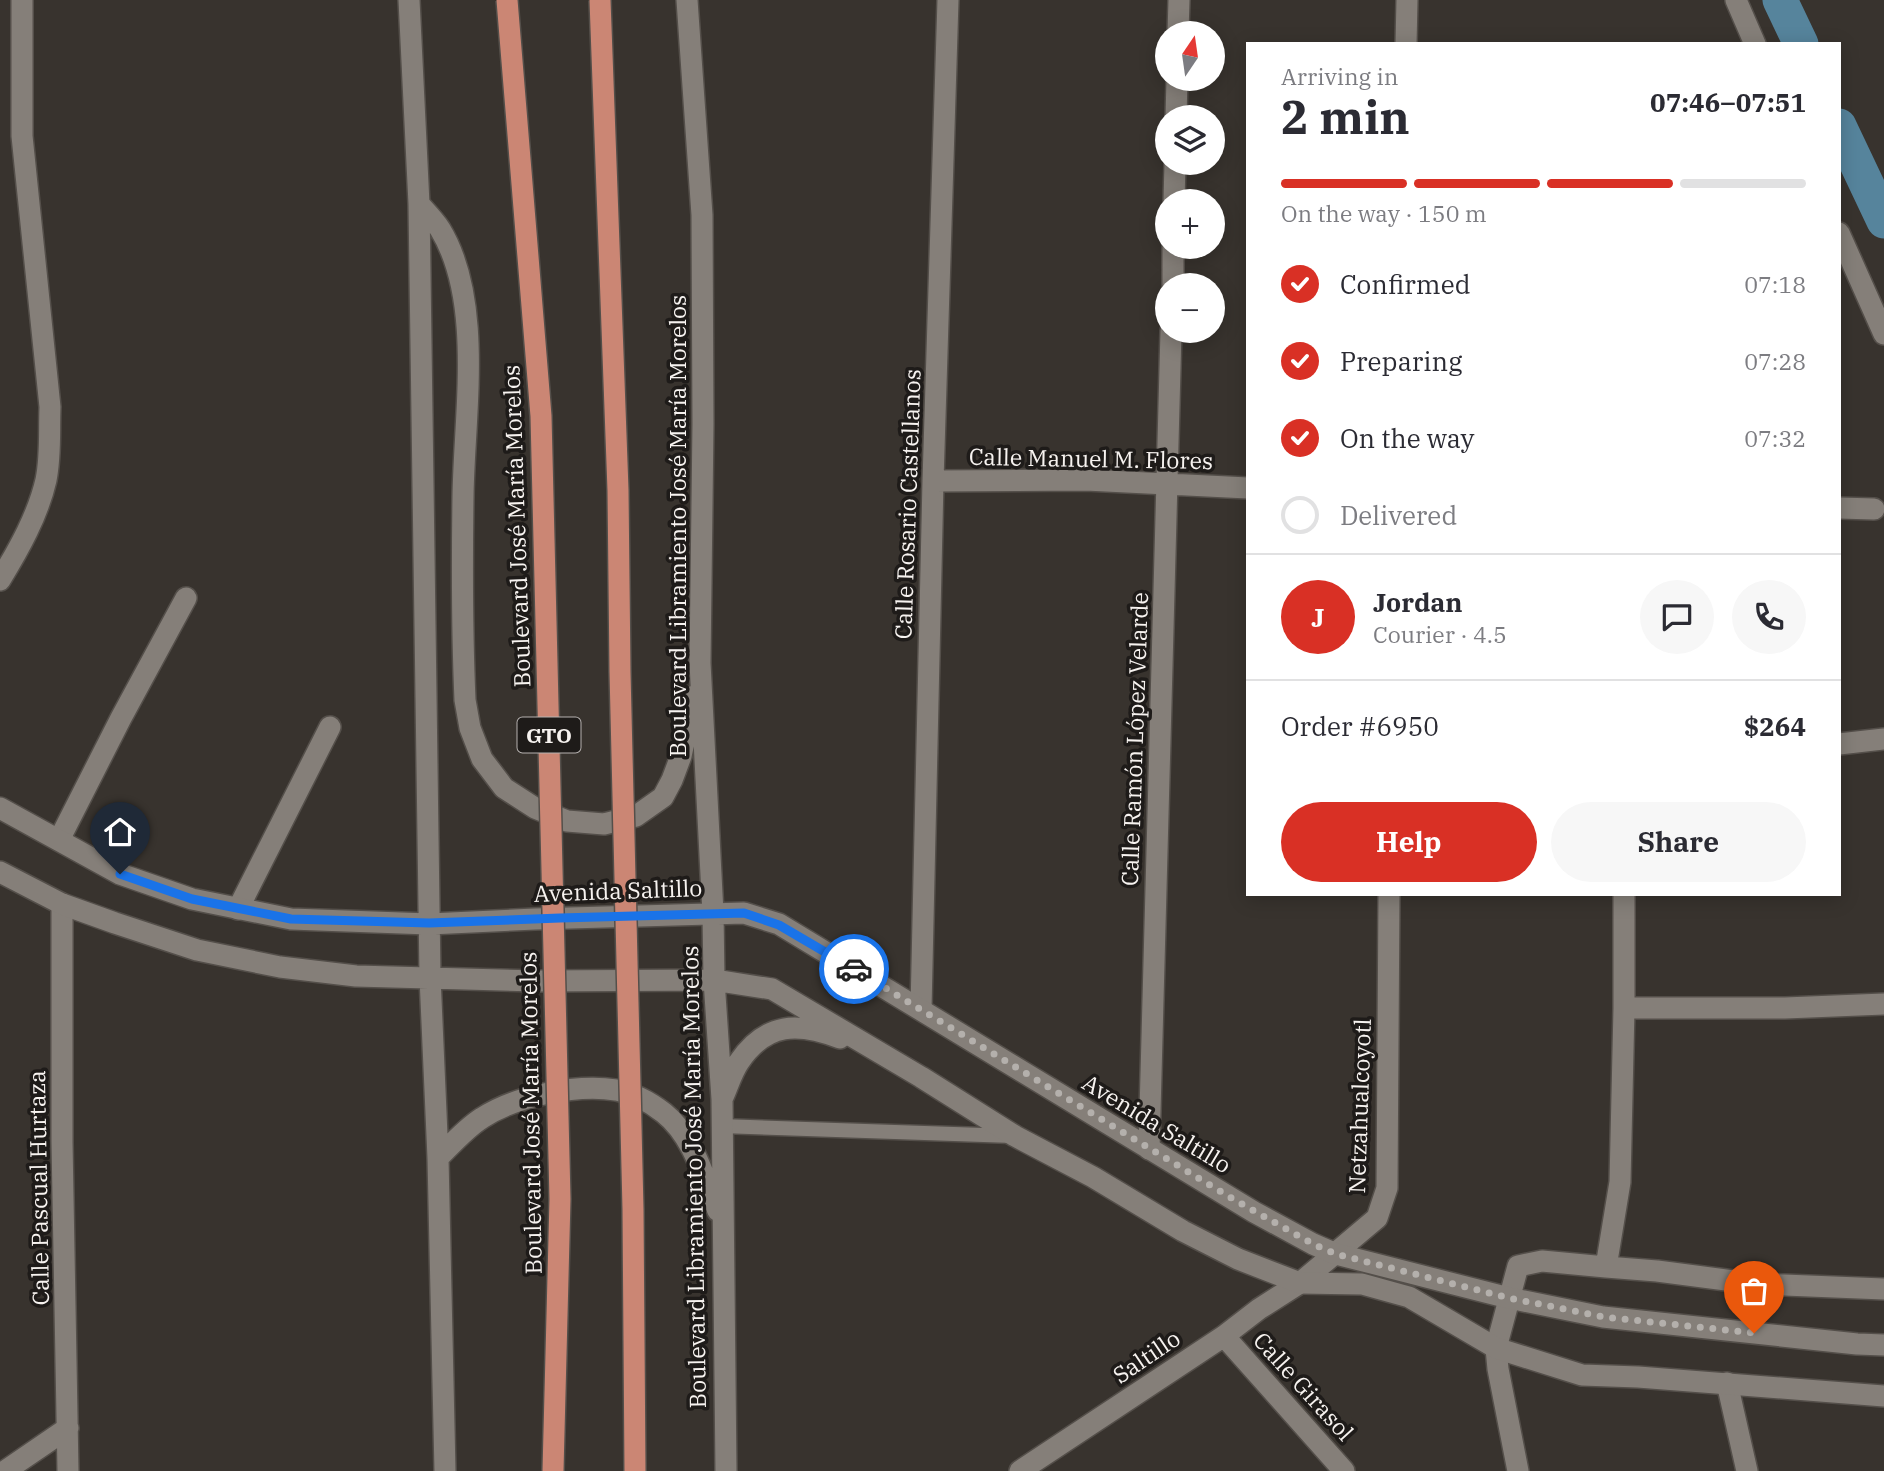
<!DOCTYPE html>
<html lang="en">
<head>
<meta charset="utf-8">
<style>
	:root { --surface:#fff; --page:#f7f7f7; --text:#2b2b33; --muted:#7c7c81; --line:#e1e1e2; --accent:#d93025 }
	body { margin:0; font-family:"IBM Plex Serif",serif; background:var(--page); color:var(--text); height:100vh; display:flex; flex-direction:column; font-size:26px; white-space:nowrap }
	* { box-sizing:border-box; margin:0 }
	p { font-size:23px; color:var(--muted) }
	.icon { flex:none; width:38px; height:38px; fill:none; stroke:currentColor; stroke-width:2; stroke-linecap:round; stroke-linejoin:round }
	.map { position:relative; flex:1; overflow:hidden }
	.drawer { position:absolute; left:1246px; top:42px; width:595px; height:854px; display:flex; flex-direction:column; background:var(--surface); border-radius:0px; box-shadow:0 4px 18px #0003 }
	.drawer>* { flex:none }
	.needle { width:46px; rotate:13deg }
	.fabs { position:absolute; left:1155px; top:21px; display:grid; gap:14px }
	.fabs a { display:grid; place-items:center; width:70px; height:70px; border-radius:50%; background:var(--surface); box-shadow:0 4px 18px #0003; font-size:35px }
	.pin { position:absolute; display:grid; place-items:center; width:60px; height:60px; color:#fff; margin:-72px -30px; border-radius:50% 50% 50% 0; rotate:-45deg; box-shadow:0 0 7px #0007 }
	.pin .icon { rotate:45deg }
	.courier { position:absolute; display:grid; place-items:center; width:70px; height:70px; margin:-35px; border:5px solid #1a73e8; border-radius:50%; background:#fff; color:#222; box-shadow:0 2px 9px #0007 }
	.headline em { font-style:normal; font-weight:800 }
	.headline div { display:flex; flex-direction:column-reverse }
	.headline { display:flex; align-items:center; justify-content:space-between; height:119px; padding:0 35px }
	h1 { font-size:46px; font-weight:800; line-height:52px }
	.bar { display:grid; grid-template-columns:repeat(4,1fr); gap:10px 7px; align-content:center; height:84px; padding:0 35px }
	.bar i { height:9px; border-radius:5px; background:var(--line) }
	.bar .active { background:var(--accent) }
	.bar p { grid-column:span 4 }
	.line { display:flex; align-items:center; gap:18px; padding:0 35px; border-top:2px solid var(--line) }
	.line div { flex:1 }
	.round { display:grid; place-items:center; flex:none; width:74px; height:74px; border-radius:37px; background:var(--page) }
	ol { padding:0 35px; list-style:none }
	li { display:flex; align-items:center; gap:21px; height:77px }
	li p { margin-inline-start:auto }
	li .icon { padding:7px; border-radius:50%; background:var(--accent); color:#fff; stroke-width:4 }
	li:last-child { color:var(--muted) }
	li i { width:38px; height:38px; border:4px solid var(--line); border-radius:50% }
	.button { display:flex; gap:14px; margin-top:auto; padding:14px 35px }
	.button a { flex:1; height:80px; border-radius:42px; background:var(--accent); color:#fff; font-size:28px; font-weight:800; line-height:80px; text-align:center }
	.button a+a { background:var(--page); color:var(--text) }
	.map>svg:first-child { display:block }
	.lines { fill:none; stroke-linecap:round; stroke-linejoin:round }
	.canal { stroke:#56849c; stroke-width:35 }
	.lane-casing { stroke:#544f4a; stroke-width:17 }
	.street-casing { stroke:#544f4a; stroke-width:24 }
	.secondary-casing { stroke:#544f4a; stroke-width:24 }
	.lane { stroke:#857f79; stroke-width:14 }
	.street { stroke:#857f79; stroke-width:21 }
	.secondary { stroke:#857f79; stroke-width:21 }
	.primary-bridge-casing { stroke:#544f4a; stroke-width:24; stroke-linecap:butt }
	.primary-bridge { stroke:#cb8674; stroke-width:21 }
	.done { stroke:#b4b0ac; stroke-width:7; stroke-dasharray:0 12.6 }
	.route { stroke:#1a73e8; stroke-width:9 }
	.labels { text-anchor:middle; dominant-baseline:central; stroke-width:7; stroke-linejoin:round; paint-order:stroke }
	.shield { fill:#1e1b19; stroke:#b6b2b0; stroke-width:2 }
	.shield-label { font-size:21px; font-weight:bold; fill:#f7f3f0 }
	.street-label { font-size:23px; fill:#f7f3f0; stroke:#1e1b19 }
</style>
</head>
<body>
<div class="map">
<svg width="1884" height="1471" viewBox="0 0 1884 1471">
	<rect width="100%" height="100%" fill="#38332e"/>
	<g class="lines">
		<path class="canal" d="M1780,0L1801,44
			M1839,126L1884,221"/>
		<g class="lane-casing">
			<path id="lane" d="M721,1126L1013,1136"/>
		</g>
		<g class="street-casing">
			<path id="street" d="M1736,0L1755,44
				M1178,33L1179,0
				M1406,44L1407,0
				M1176,117L1177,79
				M1174,201L1175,163
				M1839,233L1884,334
				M1173,285V247
				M933,481L1086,480L1248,488
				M1839,508L1874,509
				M0,580C19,549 38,515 46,480C51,456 49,431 50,407L22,136V0
				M1839,744L1884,739
				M59,840L121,718L186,598
				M62,904V1142L68,1471
				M238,909L330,727
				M1624,1008H1785L1884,1004
				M921,1009L933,481L948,0
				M1149,1149L1171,331
				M1606,1267L1657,1271L1757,1284L1884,1289
				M1224,1336L1344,1471
				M1727,1383L1747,1471
				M5,1471L68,1428
				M1020,1471L1224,1336L1259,1309L1300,1283L1377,1218L1387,1188L1389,894
				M1518,1471L1498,1369L1496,1348L1518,1266L1542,1261L1606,1267L1620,1182L1624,1008V894"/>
		</g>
		<g class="secondary-casing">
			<path id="secondary" d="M409,0L419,204L430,977L438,1158L445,1471
				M687,0L702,215L703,424L700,663L713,913L714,980L722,1099L726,1471
				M419,204C426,212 434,220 440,229C484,301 464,415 463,497C462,565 462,632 465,700L470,728L482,759L504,788L535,808L567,821L604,824L636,816L663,797L672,780L681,756L694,696
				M0,808L120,874L192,899L291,919L429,924L535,919L744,913L779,924L1254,1212L1313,1244L1336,1254L1509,1298L1603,1317L1857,1344L1884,1345
				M0,872L62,904L115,923L197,950L280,967L356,976L537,981L714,980L772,989L921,1077L1015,1136L1093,1177L1183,1231L1238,1259L1300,1283L1362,1284L1409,1297L1496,1348L1582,1375L1638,1377L1884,1396
				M723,1097C728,1086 732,1072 739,1062C766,1022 798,1022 840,1038
				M438,1158C452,1144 466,1128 482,1118C515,1096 576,1084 616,1090C633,1093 650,1102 664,1113C693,1136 704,1178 718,1211"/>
		</g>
		<use href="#lane" class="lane"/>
		<use href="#street" class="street"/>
		<use href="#secondary" class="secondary"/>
		<g class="primary-bridge-casing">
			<path id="primary-bridge" d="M507,0L541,416L560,1199L553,1471
				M600,0L618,490L620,672L633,1209L635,1471"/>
		</g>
		<use href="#primary-bridge" class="primary-bridge"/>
	</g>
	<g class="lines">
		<path class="done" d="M854,969L1233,1199L1313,1244L1336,1254L1509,1298L1604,1317L1754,1333"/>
		<path class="route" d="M120,874L192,899L291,919L429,923L560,918L744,913L779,925L854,969"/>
	</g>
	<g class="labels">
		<rect class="shield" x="517.5" y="717.5" width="63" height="35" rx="5"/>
		<g class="shield-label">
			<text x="549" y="735">GTO</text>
		</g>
		<g class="street-label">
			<text transform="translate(1091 458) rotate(1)">Calle Manuel M. Flores</text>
			<text transform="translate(907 504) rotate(-88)">Calle Rosario Castellanos</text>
			<text transform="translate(516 526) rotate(-92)">Boulevard José María Morelos</text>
			<text transform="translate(677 526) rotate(-90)">Boulevard Libramiento José María Morelos</text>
			<text transform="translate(1134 739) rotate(-88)">Calle Ramón López Velarde</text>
			<text transform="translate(618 890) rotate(-2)">Avenida Saltillo</text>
			<text transform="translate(1359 1106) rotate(-88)">Netzahualcoyotl</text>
			<text transform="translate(530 1113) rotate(-91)">Boulevard José María Morelos</text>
			<text transform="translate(1157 1123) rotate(31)">Avenida Saltillo</text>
			<text transform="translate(693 1177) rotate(-91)">Boulevard Libramiento José María Morelos</text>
			<text transform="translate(38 1188) rotate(-91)">Calle Pascual Hurtaza</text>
			<text transform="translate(1146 1356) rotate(-34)">Saltillo</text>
			<text transform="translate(1304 1386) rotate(48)">Calle Girasol</text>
		</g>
	</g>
</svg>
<div class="fabs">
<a><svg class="needle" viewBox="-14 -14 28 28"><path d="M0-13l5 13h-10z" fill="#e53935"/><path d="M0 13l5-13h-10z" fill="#7c7c81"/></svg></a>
<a><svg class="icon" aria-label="layers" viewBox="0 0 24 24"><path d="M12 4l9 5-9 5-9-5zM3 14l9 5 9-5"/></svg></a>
<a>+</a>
<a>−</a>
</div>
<div class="pin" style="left:1754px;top:1333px;background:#ea580c"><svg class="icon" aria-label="bag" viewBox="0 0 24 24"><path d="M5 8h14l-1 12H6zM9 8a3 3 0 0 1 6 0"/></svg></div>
<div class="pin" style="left:120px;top:874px;background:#1f2937"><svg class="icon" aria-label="home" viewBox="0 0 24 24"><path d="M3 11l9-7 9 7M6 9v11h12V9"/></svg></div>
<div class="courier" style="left:854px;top:969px"><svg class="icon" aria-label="car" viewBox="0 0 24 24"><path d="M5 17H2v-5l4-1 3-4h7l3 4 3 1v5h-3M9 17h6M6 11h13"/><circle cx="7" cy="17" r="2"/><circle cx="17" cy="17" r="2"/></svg></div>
<section class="drawer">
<div class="headline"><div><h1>2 min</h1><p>Arriving in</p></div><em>07:46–07:51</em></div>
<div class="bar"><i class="active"></i><i class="active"></i><i class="active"></i><i></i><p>On the way · 150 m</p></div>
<ol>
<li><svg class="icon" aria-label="check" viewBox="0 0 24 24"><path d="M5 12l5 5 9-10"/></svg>Confirmed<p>07:18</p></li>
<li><svg class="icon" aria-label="check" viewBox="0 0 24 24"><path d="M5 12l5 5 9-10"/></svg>Preparing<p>07:28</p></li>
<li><svg class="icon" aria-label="check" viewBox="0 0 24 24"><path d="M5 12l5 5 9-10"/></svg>On the way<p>07:32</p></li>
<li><i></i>Delivered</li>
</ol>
<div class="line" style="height:126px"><b class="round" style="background:var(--accent);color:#fff">J</b><div><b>Jordan</b><p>Courier · 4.5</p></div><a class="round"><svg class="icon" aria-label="chat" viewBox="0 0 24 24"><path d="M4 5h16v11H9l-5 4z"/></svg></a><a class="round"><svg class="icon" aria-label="phone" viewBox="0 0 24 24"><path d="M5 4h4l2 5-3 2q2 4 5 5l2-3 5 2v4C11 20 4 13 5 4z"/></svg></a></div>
<div class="line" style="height:91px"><div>Order #6950</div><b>$264</b></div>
<div class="button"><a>Help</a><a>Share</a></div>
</section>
</div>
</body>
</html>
